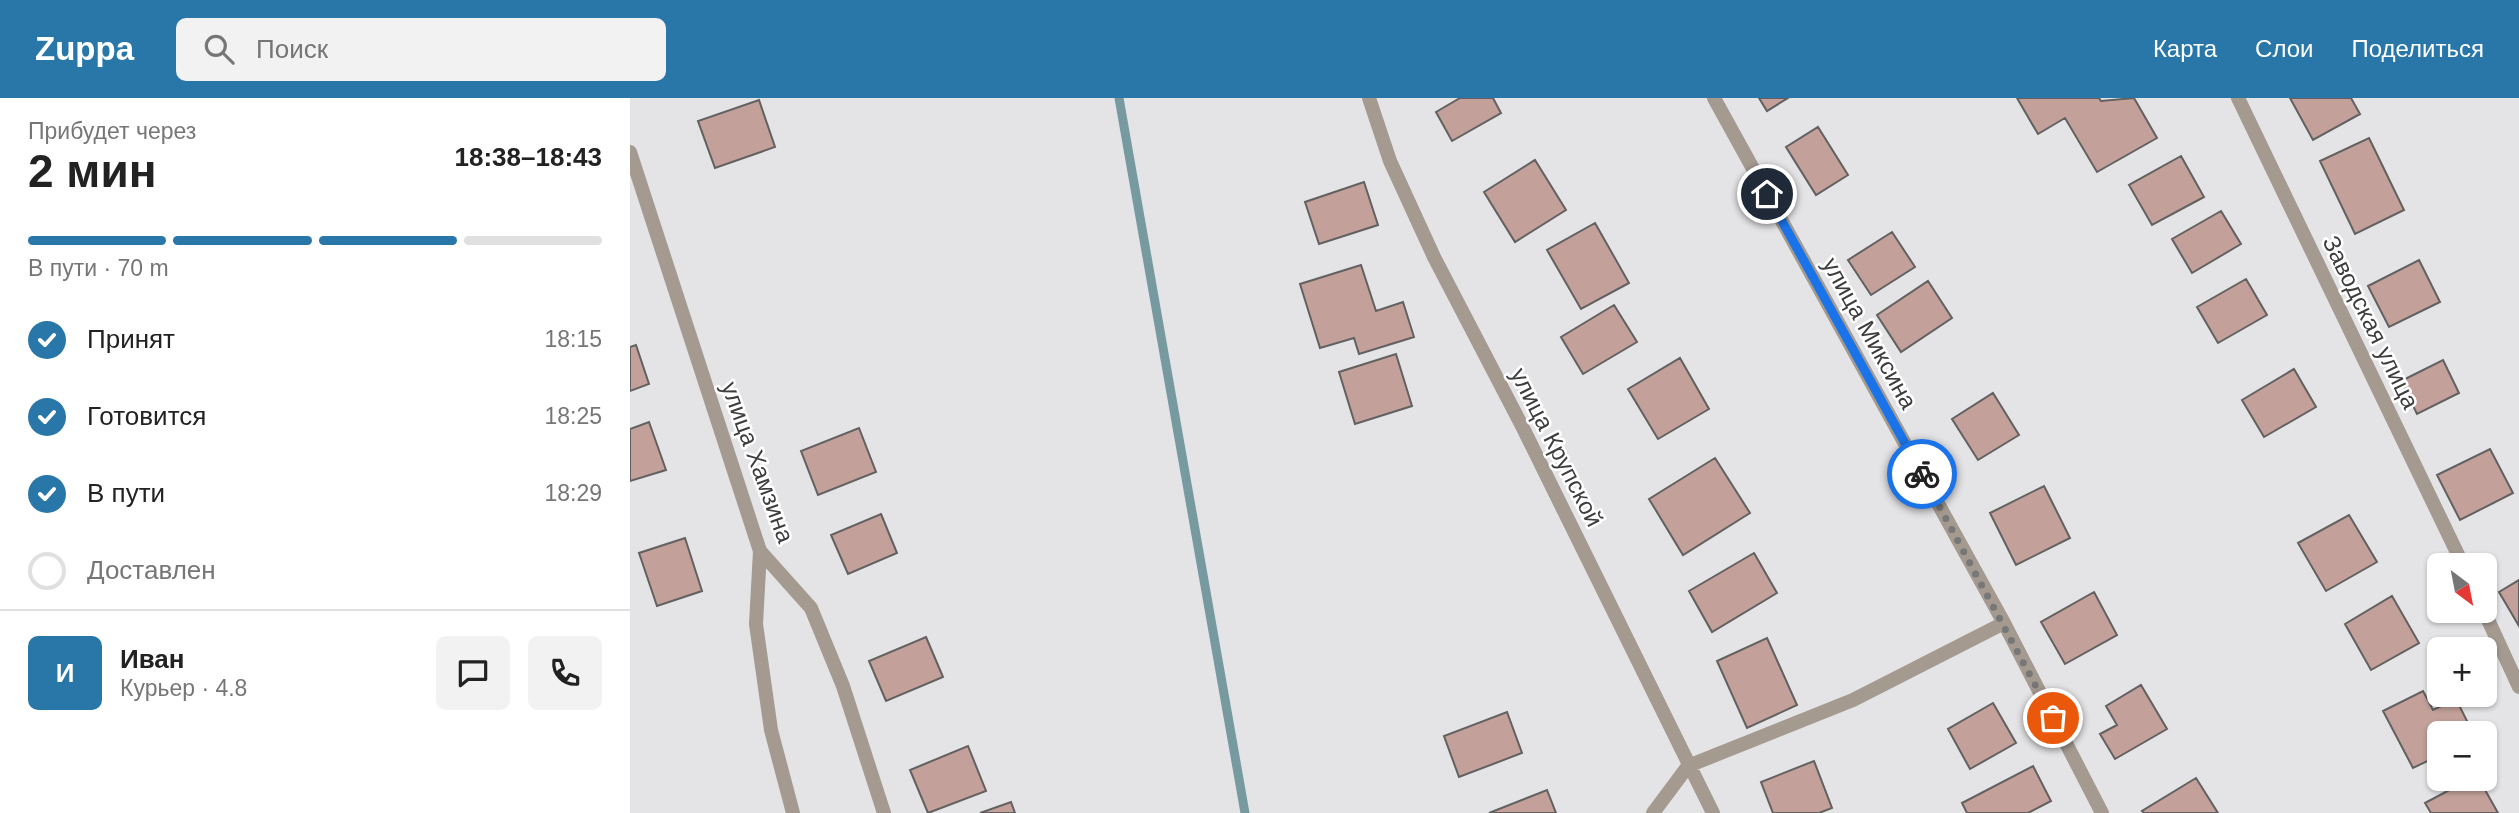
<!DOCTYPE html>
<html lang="ru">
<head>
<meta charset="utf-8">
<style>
	:root { --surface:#fff; --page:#f2f2f2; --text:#222; --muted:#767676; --line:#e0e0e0; --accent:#2977a9 }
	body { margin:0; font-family:Arial,sans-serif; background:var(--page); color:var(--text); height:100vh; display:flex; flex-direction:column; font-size:26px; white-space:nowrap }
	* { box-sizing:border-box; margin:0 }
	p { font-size:23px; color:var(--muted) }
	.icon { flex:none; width:38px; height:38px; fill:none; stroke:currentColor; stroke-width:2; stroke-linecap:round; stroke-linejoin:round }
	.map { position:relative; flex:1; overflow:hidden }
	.sheet { display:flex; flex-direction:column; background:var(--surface); width:630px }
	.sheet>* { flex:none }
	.needle { width:46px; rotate:148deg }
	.buttons { position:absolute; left:1797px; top:455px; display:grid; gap:14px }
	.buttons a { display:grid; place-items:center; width:70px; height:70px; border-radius:10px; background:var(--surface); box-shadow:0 2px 5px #0004; font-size:35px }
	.pin { position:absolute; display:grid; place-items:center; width:60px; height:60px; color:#fff; margin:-30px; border:4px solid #fff; border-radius:50%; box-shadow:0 2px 7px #0007 }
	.courier { position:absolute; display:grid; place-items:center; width:70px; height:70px; margin:-35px; border:5px solid #1a73e8; border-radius:50%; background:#fff; color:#222; box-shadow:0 2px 9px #0007 }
	.head em { font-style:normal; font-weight:800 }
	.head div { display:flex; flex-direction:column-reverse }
	.head { display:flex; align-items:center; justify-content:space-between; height:119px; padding:0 28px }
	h1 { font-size:46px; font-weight:800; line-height:52px }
	.bar { display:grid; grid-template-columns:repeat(4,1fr); gap:10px 7px; align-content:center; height:84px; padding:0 28px }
	.bar i { height:9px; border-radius:5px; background:var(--line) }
	.bar .current { background:var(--accent) }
	.bar p { grid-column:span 4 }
	.line { display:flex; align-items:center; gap:18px; padding:0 28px; border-top:2px solid var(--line) }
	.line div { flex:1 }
	.round { display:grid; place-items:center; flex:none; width:74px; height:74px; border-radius:10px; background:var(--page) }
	ol { padding:0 28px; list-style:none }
	li { display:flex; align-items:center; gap:21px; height:77px }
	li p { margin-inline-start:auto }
	li .icon { padding:7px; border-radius:50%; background:var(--accent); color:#fff; stroke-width:4 }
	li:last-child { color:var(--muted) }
	li i { width:38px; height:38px; border:4px solid var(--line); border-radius:50% }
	header { display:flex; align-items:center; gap:42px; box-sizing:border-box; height:98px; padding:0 35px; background:var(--accent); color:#fff }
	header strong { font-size:33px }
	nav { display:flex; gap:38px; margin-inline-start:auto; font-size:24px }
	.search { width:490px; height:63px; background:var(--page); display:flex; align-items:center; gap:18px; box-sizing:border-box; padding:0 24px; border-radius:10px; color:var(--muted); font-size:26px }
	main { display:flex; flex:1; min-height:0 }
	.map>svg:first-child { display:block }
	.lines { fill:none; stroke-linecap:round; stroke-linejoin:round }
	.stream { stroke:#769a9f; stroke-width:9 }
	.building { fill:#c3a19a; stroke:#626060; stroke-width:2 }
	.lane { stroke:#a49a90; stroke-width:14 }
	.street { stroke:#a49a90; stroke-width:14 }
	.done { stroke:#777778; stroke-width:7; stroke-dasharray:0 12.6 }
	.route { stroke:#1a73e8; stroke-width:9 }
	.labels { text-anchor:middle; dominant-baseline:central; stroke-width:5; stroke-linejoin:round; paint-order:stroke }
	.street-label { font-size:24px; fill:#3d3d3d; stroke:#fff }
</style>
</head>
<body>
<header>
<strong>Zuppa</strong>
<div class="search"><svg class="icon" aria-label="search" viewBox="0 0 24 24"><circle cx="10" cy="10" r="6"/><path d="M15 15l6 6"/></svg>Поиск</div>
<nav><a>Карта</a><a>Слои</a><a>Поделиться</a></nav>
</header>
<main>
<section class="sheet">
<div class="head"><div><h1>2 мин</h1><p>Прибудет через</p></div><em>18:38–18:43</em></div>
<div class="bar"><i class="current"></i><i class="current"></i><i class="current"></i><i></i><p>В пути · 70 m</p></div>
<ol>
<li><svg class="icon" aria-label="check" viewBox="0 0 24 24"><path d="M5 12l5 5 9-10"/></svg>Принят<p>18:15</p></li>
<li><svg class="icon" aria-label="check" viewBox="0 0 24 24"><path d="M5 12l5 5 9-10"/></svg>Готовится<p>18:25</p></li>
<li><svg class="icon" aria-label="check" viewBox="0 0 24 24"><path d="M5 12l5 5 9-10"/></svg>В пути<p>18:29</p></li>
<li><i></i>Доставлен</li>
</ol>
<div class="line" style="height:126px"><b class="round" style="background:var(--accent);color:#fff">И</b><div><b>Иван</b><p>Курьер · 4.8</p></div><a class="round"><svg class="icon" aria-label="chat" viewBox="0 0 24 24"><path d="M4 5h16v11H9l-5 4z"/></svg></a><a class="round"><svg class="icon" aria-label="phone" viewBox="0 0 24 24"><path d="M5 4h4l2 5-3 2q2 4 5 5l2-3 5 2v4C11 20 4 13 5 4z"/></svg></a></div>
</section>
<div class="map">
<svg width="1889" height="715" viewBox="0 0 1889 715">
	<rect width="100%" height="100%" fill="#e4e4e6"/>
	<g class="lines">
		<path class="stream" d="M489,0L615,715"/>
	</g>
	<path class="building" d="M830,0H863L871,15L822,43L806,14Z
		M1129,0H1158L1137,13Z
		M1387,0H1469L1471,3L1504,0L1527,40L1467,74L1435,20L1408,36Z
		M1660,0H1721L1730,16L1683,42Z
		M129,2L145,49L85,70L68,23Z
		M1188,29L1218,77L1186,97L1156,49Z
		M1739,40L1774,112L1725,136L1690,63Z
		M1551,58L1574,99L1522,127L1499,87Z
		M905,62L936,112L885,144L854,94Z
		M734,84L748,127L689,146L675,104Z
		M1591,113L1611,146L1562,175L1542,141Z
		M965,125L999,185L951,211L917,152Z
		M1262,134L1285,169L1241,197L1218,162Z
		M1789,162L1810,204L1759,229L1738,188Z
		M731,167L746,213L773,204L784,239L729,256L724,240L690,250L670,186Z
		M1616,181L1637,217L1588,245L1567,209Z
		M1298,183L1322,220L1271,254L1247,217Z
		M984,207L1007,244L953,276L931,239Z
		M6,247L19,286L0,293V249Z
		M766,256L782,308L725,326L709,274Z
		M1050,260L1079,311L1028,341L998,291Z
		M1813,262L1829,295L1787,316L1771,283Z
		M1664,271L1686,309L1634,339L1612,302Z
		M1363,295L1389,337L1348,362L1322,321Z
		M19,324L36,372L0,383V331Z
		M229,330L246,374L188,397L171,353Z
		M1860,351L1883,395L1830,422L1807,377Z
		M1085,360L1120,415L1053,457L1019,401Z
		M1414,388L1440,440L1386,467L1360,415Z
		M251,416L267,455L218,476L201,437Z
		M1719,417L1747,464L1696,493L1668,445Z
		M55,440L72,493L27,508L9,455Z
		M1124,455L1147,495L1082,534L1059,493Z
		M1889,482V528L1869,494Z
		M1464,494L1487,537L1435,566L1411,524Z
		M1762,498L1789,545L1741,572L1715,526Z
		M296,539L313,579L256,603L239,563Z
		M1137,540L1167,607L1117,630L1087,563Z
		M1511,587L1537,631L1485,661L1470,636L1487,627L1476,608Z
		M1793,593L1803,612L1826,601L1843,635H1810V657L1783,670L1753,613Z
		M1363,605L1386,645L1340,671L1318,631Z
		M877,614L892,655L829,679L814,638Z
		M338,648L356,693L298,715L280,672Z
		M1184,663L1202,710L1189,715H1143L1131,684Z
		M1403,668L1421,703L1398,715H1337L1332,705Z
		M1566,680L1588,715H1514L1512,713Z
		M1840,681H1849L1868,715H1801L1795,705Z
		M917,692L926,715H859Z
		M381,704L385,715H350Z"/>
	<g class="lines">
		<path class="lane" d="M130,453L126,526L141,632L163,715
			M1023,715L1058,668"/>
		<path class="street" d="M739,0L760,63L804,159L892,328L1083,715
			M1084,0L1374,525L1472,715
			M1608,0L1833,467
			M0,54L130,453L181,510L213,588L254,715
			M1854,513L1889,589
			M1058,668L1223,602L1374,525"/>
	</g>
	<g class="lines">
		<path class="done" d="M1292,376L1423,620"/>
		<path class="route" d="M1137,96L1292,376"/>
	</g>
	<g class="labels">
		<g class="street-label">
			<text transform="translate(1741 224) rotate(64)">Заводская улица</text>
			<text transform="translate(1240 235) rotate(61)">улица Миксина</text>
			<text transform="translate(927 349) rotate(63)">улица Крупской</text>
			<text transform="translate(128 364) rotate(70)">улица Хамзина</text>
		</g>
	</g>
</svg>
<div class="buttons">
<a><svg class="needle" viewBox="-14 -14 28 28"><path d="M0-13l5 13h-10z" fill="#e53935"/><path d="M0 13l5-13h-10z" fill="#767676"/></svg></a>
<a>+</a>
<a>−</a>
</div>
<div class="pin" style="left:1423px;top:620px;background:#ea580c"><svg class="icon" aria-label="bag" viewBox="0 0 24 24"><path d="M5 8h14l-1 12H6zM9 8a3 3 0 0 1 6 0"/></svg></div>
<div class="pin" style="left:1137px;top:96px;background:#1f2937"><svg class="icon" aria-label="home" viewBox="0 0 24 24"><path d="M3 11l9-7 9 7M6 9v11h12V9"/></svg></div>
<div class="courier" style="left:1292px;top:376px"><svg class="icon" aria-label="bike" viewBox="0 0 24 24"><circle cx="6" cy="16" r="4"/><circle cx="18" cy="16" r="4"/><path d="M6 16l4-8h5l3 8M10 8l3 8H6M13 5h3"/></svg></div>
</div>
</main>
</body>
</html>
